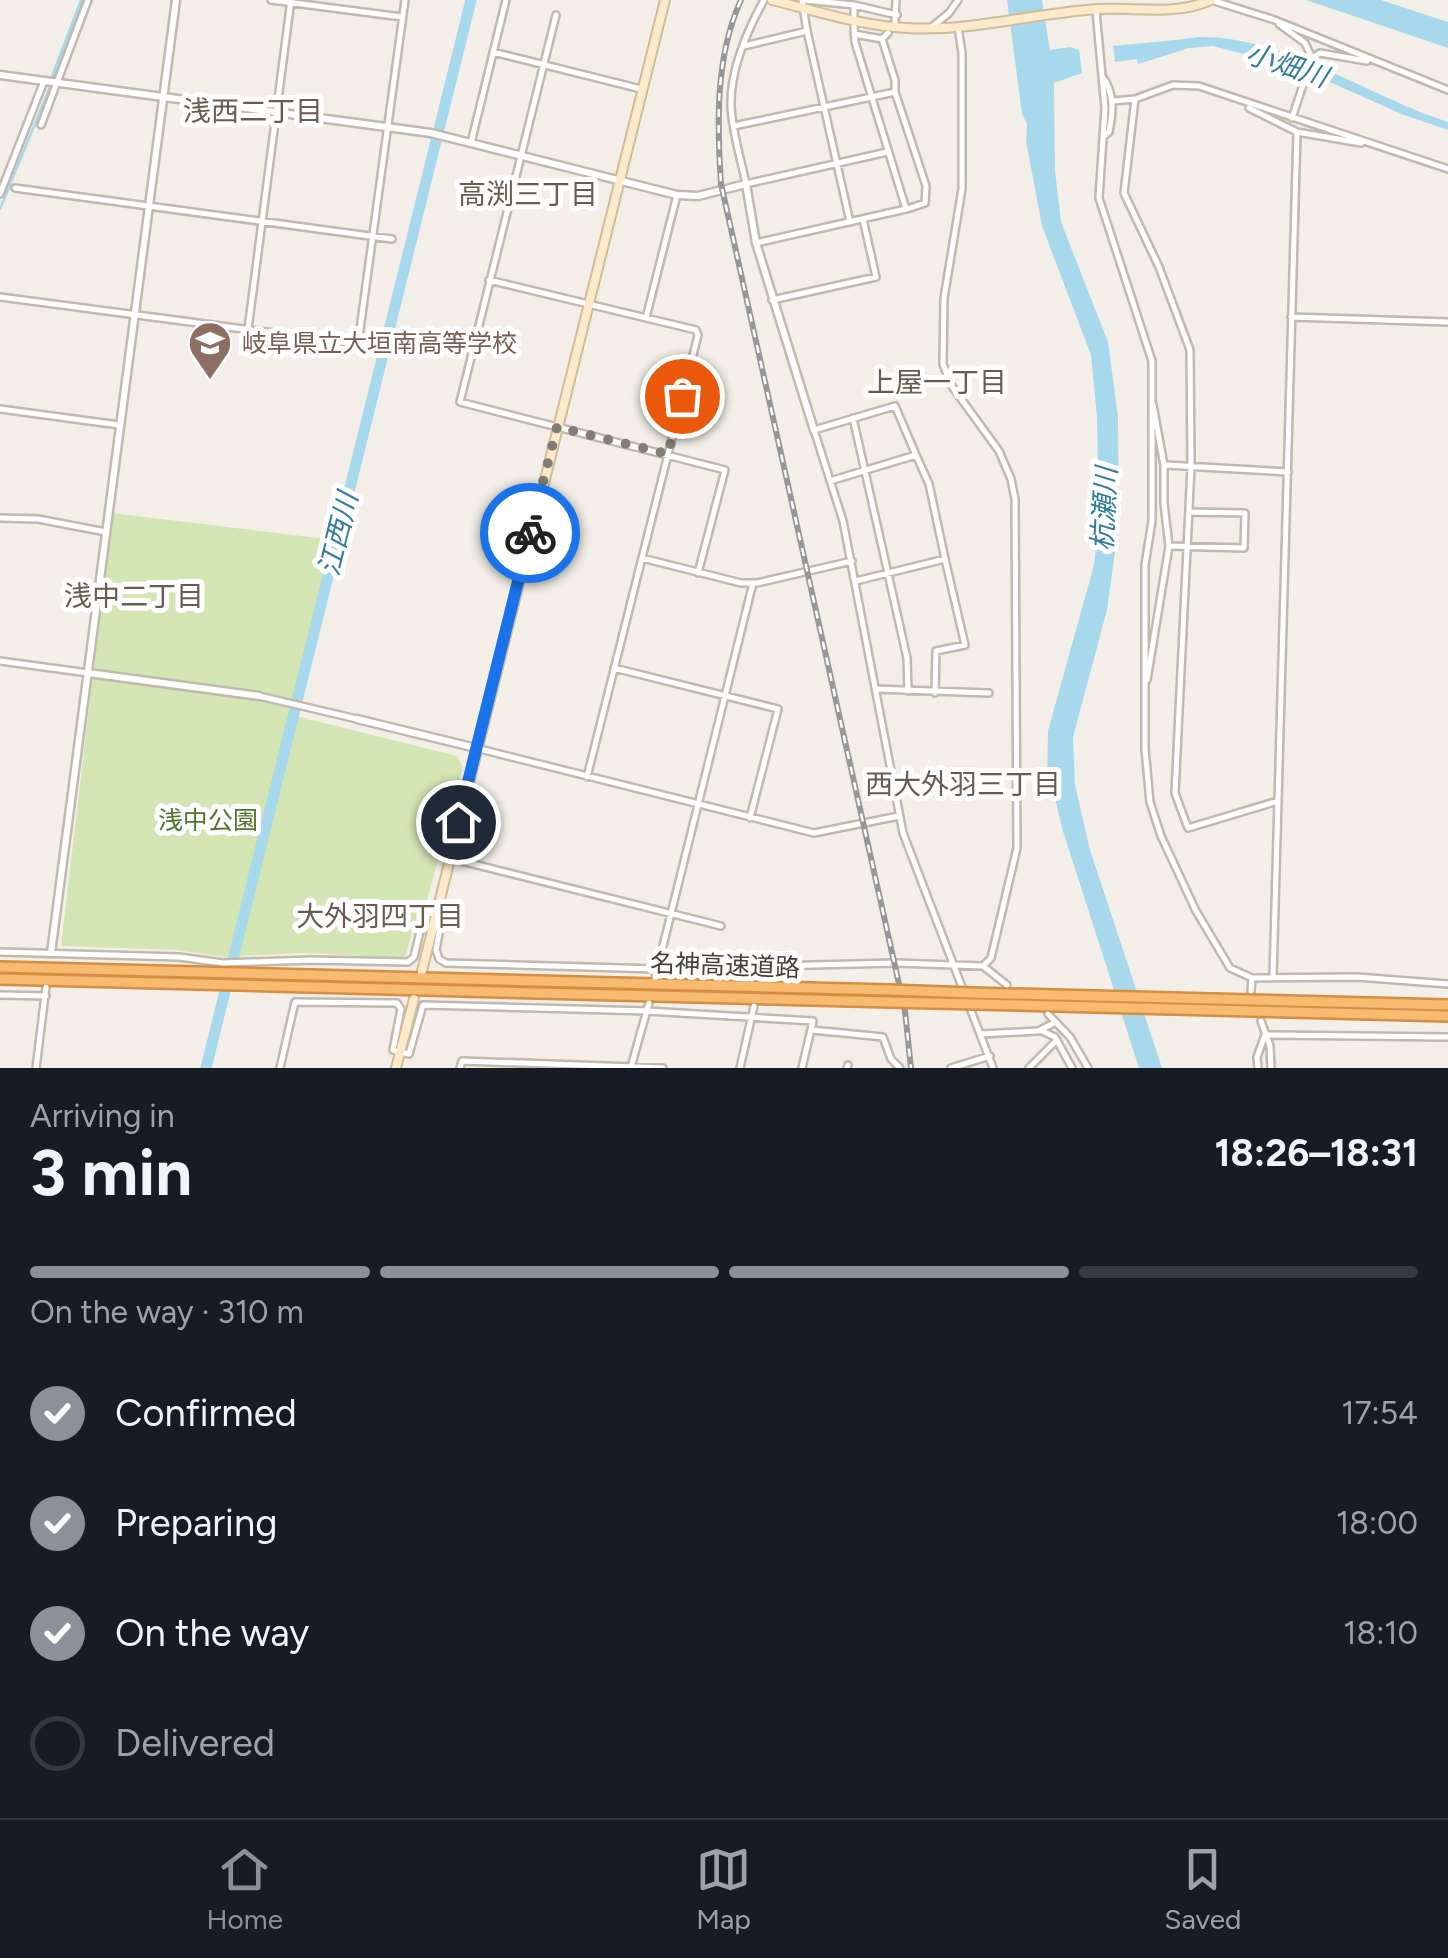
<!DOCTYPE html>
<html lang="en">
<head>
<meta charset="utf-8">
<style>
	:root { --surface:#171b24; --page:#242831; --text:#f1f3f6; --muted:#9ea1a6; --line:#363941; --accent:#8c9099 }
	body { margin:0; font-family:Figtree,"Noto Sans JP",sans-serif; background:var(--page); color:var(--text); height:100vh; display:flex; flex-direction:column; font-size:38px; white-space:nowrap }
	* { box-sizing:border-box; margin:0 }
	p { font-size:32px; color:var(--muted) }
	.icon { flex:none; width:55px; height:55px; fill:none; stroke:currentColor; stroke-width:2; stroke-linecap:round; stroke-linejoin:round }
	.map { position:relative; height:1068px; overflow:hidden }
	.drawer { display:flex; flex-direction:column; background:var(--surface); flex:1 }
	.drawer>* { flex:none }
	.pin { position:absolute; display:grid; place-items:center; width:85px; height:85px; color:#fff; margin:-42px; border:5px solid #fff; border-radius:50%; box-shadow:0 2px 10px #0007 }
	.courier { position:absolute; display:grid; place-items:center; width:100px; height:100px; margin:-50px; border:8px solid #1a73e8; border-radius:50%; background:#fff; color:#222; box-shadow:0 2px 12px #0007 }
	.headline em { font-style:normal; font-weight:700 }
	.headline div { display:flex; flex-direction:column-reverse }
	.headline { display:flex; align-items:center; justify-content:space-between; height:170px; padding:0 30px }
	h1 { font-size:65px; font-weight:700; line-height:75px }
	.bar { display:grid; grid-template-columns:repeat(4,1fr); gap:15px 10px; align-content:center; height:120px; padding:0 30px }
	.bar i { height:12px; border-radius:8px; background:var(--line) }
	.bar .on { background:var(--accent) }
	.bar p { grid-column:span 4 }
	ol { padding:0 30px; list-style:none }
	li { display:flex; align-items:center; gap:30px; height:110px }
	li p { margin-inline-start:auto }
	li .icon { padding:10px; border-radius:50%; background:var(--accent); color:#fff; stroke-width:4 }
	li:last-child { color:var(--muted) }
	li i { width:55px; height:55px; border:5px solid var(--line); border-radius:50% }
	.dock { display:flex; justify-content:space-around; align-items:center; height:140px; border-top:2px solid var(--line); background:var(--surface); font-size:28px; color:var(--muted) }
	.dock a { display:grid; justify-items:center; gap:5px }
	.dock .on { color:var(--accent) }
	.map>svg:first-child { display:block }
	.green { fill:#d4e5b4 }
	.water { fill:#a8d8ec }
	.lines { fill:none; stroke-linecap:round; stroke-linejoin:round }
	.stream { stroke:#a8d8ec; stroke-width:2.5 }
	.canal { stroke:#a8d8ec; stroke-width:6 }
	.river { stroke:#a8d8ec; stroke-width:11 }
	.minor-tunnel { stroke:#d0ccc5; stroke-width:5; stroke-dasharray:5 2.5; stroke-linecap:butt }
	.minor-casing { stroke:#c1b8ae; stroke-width:10 }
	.tertiary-casing { stroke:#c1b8ae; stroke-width:11 }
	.secondary-casing { stroke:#d0bc9a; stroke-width:12 }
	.motorway-casing { stroke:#d58e41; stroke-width:14 }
	.minor { stroke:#fff; stroke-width:5 }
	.tertiary { stroke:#fff; stroke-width:6 }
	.secondary { stroke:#fceaca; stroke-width:8 }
	.motorway { stroke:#f6ba71; stroke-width:9 }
	.rail-casing { stroke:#979797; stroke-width:6 }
	.rail { stroke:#fff; stroke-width:2.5; stroke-dasharray:8; stroke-linecap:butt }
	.motorway-bridge-casing { stroke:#d58e41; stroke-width:14; stroke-linecap:butt }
	.motorway-bridge { stroke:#f6ba71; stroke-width:9 }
	.done { stroke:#837d75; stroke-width:10; stroke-dasharray:0 18 }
	.route { stroke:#1a73e8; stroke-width:12 }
	.labels { text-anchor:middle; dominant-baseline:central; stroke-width:10; stroke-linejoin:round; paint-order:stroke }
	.education-label { font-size:25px; fill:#785e54; stroke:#fff; text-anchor:start }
	.park-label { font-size:25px; fill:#51752d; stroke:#fff }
	.street-label { font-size:25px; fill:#463f37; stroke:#fff }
	.water-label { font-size:28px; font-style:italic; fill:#327c9d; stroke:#fff }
	.neighbourhood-label { font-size:28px; fill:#695b4f; stroke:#fff }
</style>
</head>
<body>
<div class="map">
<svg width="1448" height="1068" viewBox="0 0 1448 1068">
	<rect width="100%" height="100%" fill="#f3efe8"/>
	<path class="green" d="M112,513L335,540L292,715L457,756L463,768L427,900L413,929L405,958L304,953L223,957L176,950L61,946Z"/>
	<path class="water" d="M1007,0H1042L1050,50L1070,47L1079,50L1082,73L1054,83L1055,171L1061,222L1108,342L1118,417L1119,523L1107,610L1073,737L1075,785L1090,850L1162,1068H1139L1062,828L1052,785H1047L1048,731L1094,565L1099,520L1097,417L1091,355L1042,226L1026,141L1027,124L1022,114Z
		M1306,0H1381L1448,22V48Z
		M1199,37C1286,36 1367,96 1448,122V130L1404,115L1298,68L1213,46L1189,48L1138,64L1137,59L1115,62L1113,46C1140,43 1169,41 1199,37Z"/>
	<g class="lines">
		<path class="stream" d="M0,209L50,87"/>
		<path class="canal" d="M54,76L83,0"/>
		<path class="river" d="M206,1068L471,0"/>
		<path class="minor-tunnel" d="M1007,985L1048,1014
			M757,998L762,980"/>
		<g class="minor-casing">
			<path id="minor" d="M271,0L402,17
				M764,0C747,31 730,70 731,106C732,132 741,159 746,184L887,152
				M805,0L854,5
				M1211,0L1272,19L1448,90
				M1096,11L1102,76C1115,93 1113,112 1109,132L1104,136
				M556,15L460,402L725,470L698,573
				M854,15V5L897,15
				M895,22L896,0
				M1279,24L1305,43L1312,58L1292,118
				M933,26L949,13L958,0
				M958,27L962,53V189L944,298L943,364L951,385L999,451L1011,479L1015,499L1017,848L991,958L984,965
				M807,31L850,222
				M854,34L882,39L888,33
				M744,46L807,31L802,0
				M493,52L641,89
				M1312,58L1320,53L1367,61
				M1102,76L1105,108L1099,198L1152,361V521L1145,565V749L1150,802L1161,836L1196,911L1230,968L1252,978L1357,977L1448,984
				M895,92L926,186L925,203L907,209
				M1135,99L1124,193L1159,267L1190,350L1191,467L1175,793L1188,828L1278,801
				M1113,101L1135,99L1173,85L1199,86L1448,169
				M1249,108L1297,132L1361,143
				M41,125L88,0
				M734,126L895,92V80L882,39
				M471,143L506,0
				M15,188L392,239
				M0,194L44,81
				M756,243L906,209L855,42L854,26
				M489,280L696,330L698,335L587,777
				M0,297L358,344L405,0
				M772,300L876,277L863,219
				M1291,317L1448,322
				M646,318L677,195
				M248,329L291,0
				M0,409L119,425
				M853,418L907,658L908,691
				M916,455L929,484L945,559
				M1166,465L1288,472
				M830,481L916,455L895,406L814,430L843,521L903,833L993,1068
				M0,518L38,519L106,532
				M1169,546L1244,548L1245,513L1189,512
				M642,558L741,583H757L852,561
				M856,581L945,559L965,645L936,651L935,693
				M0,661L88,673
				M614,668L778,709L750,818
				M1147,680L1169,546L1164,503V465L1153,405
				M875,689L989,693
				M259,696L357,719
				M476,748L814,833L899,816
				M449,858L721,926
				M0,952L179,957L223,963L311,960L408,962L414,957L423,918L430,913L442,917L436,950L439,959L446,963L657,969L895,963L983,966L1007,985
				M1273,977L1297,132
				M655,978L753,583
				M1251,991L1252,978
				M0,995L46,996
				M1048,1014L1070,1037L1088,1068
				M1261,1021L1270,1046L1271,1068
				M812,1030L883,1037L891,1059L900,1068
				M1040,1030L1055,1037L1072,1068
				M981,1034L1038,1031L1054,1023
				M1265,1035L1448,1037
				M631,1067L649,1003
				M36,1068L46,987
				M280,1068L295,1002L397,1003L401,1009L393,1050L409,1054L423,1005L647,1011L813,1021L802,1068
				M460,1068L462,1061L663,1068
				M740,1068L754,1006
				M847,1068L848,1065
				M951,1068L990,1056
				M1029,1068L1057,1040
				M1258,1068L1257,1057L1265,1035"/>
		</g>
		<g class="tertiary-casing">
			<path id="tertiary" d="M0,75L431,133L677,195L698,196L746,184L756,243L814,430
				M88,673L259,696
				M357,719L476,748
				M51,953L176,0"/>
		</g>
		<g class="secondary-casing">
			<path id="secondary" d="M772,0C816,11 862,26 907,28C971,32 1034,13 1098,9C1137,7 1175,16 1211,0
				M422,971L665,0
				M396,1068L414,999"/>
		</g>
		<g class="motorway-casing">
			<path id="motorway" d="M0,967L889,990
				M0,979L890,1002
				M972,993L1448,1005
				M975,1004L1448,1016"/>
		</g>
		<use href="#minor" class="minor"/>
		<use href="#tertiary" class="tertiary"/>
		<use href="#secondary" class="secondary"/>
		<use href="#motorway" class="motorway"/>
		<g class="rail-casing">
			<path id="rail" d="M741,0C715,57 717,124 721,184L905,1011L911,1068"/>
		</g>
		<use href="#rail" class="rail"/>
		<g class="motorway-bridge-casing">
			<path id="motorway-bridge" d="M889,990L972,993
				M890,1002L975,1004"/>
		</g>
		<use href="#motorway-bridge" class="motorway-bridge"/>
	</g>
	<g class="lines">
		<path class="done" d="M530,533L557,427L668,454L682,396"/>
		<path class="route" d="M458,822L530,533"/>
	</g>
	<defs>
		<g id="school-pin" transform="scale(2.25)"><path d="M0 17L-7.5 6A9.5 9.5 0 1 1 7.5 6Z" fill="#8d6e63" stroke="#fff"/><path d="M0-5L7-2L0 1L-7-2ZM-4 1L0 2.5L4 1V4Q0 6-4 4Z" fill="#fff"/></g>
	</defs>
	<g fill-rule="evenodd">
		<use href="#school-pin" x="210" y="343"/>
	</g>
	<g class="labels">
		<g class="education-label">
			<text x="242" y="343">岐阜県立大垣南高等学校</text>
		</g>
		<g class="park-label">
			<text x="208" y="820">浅中公園</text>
		</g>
		<g class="street-label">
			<text transform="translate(725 965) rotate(2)">名神高速道路</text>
		</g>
		<g class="water-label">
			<text transform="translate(1287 65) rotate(18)">小畑川</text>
			<text transform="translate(1104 509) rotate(-87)">杭瀬川</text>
			<text transform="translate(338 534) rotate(-76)">江西川</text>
		</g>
		<g class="neighbourhood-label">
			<text x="253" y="111">浅西二丁目</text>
			<text x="528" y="194">高渕三丁目</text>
			<text x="937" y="382">上屋一丁目</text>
			<text x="134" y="596">浅中二丁目</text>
			<text x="963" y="784">西大外羽三丁目</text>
			<text x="380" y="916">大外羽四丁目</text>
		</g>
	</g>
</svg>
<div class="pin" style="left:682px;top:396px;background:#ea580c"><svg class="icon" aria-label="bag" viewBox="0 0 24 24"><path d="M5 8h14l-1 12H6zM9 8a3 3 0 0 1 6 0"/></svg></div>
<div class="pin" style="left:458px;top:822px;background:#1f2937"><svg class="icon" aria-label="home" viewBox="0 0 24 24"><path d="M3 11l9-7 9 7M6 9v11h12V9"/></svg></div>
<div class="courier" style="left:530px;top:533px"><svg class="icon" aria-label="bike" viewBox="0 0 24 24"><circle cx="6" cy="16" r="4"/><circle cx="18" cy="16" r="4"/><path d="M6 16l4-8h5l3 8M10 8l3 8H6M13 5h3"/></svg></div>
</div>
<section class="drawer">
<div class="headline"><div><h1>3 min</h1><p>Arriving in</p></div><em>18:26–18:31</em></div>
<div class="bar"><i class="on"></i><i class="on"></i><i class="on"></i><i></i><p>On the way · 310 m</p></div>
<ol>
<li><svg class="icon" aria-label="check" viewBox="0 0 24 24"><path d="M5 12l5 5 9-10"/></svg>Confirmed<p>17:54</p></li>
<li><svg class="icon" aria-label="check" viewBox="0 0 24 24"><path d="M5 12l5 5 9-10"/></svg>Preparing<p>18:00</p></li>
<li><svg class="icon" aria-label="check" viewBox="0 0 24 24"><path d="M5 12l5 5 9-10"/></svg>On the way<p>18:10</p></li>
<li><i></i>Delivered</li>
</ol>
</section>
<nav class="dock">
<a class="on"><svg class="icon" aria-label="home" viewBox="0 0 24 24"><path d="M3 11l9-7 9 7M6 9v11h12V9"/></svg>Home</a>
<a><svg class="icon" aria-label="map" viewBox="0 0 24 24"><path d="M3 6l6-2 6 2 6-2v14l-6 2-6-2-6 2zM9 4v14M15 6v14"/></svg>Map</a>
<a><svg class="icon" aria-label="saved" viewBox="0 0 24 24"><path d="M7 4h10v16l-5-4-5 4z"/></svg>Saved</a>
</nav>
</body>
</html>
